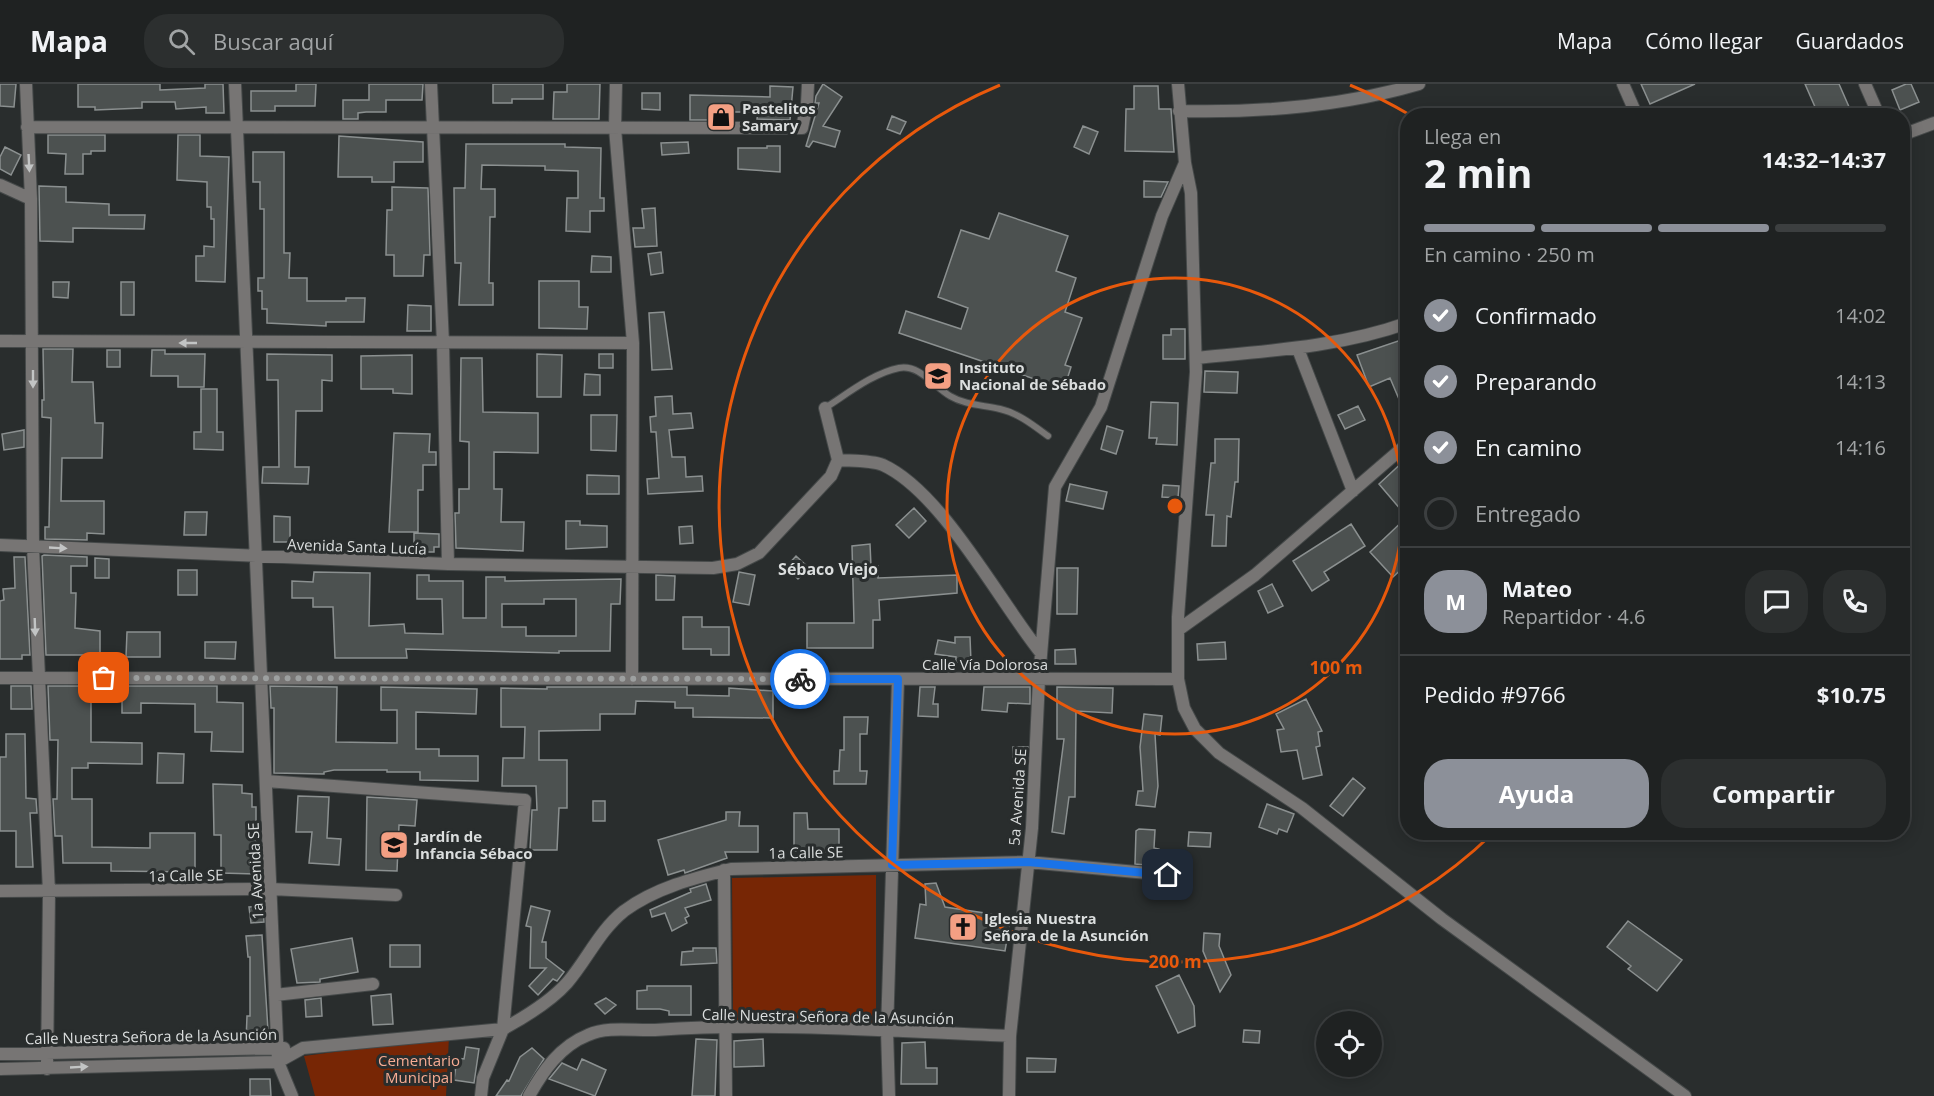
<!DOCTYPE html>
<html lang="es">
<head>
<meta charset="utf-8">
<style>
	:root { --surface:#1f2222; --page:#2c2f2f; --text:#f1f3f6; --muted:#a1a4a5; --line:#3c3f40; --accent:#8c9099 }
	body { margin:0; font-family:"Open Sans",sans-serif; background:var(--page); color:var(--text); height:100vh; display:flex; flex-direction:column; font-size:22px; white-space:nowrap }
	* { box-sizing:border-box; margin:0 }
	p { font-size:20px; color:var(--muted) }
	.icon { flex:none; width:33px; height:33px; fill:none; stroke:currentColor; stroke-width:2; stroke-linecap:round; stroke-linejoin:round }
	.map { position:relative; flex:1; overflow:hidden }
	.sheet { position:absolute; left:1400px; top:24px; width:510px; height:732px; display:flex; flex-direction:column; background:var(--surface); border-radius:24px; box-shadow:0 3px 15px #0003,0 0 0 2px var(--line) }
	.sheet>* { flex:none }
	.fabs { position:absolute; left:1316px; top:927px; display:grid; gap:12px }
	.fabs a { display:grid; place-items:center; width:66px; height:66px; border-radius:50%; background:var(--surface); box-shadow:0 3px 15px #0003,0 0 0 2px var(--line); font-size:30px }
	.pin { position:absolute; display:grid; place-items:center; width:51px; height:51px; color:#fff; margin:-26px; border-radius:12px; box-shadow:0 3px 9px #0006 }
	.courier { position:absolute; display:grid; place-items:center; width:60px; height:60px; margin:-30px; border:4px solid #1a73e8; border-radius:50%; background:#fff; color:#222; box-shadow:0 2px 8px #0007 }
	.summary em { font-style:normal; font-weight:700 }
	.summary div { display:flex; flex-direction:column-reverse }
	.summary { display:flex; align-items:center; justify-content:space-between; height:102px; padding:0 24px }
	h1 { font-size:39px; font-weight:700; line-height:45px }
	.bar { display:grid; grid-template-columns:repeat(4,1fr); gap:9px 6px; align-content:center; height:72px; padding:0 24px }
	.bar i { height:8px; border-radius:4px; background:var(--line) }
	.bar .selected { background:var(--accent) }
	.bar p { grid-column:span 4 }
	.line { display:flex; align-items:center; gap:15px; padding:0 24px; border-top:2px solid var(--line) }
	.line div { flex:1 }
	.round { display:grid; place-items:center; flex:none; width:63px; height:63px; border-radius:24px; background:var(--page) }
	ol { padding:0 24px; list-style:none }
	li { display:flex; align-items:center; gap:18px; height:66px }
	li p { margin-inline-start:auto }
	li .icon { padding:6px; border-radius:50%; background:var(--accent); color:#fff; stroke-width:4 }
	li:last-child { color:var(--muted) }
	li i { width:33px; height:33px; border:3px solid var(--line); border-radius:50% }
	.button { display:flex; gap:12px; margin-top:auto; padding:12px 24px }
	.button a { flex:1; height:69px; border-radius:24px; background:var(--accent); color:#fff; font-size:24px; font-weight:700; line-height:69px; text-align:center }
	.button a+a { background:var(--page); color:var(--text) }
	header { display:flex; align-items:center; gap:36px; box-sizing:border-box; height:84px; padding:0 30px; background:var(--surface); border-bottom:2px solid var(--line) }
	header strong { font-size:28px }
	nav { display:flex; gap:33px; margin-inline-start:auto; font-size:21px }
	.search { width:420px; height:54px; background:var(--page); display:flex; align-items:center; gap:15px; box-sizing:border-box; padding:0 21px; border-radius:24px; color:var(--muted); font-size:22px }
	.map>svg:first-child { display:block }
	.green { fill:#772605 }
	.building { fill:#4c5150; stroke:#8b9090; stroke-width:1.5; fill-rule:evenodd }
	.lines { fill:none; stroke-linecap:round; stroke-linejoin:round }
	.lane-casing { stroke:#454949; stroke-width:8 }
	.street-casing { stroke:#454949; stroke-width:14 }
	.lane { stroke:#777574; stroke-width:6 }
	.street { stroke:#777574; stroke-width:12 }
	.oneway { fill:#c2c4c4 }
	.done { stroke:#9da0a0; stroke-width:6; stroke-dasharray:0 10.8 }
	.route { stroke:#1a73e8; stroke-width:8 }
	.ring { fill:none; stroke:#e8590c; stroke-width:3 }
	.labels { text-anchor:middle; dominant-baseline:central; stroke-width:6; stroke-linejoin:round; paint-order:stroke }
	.poi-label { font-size:15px; font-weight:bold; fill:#dbdede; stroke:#292d2d; text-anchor:start }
	.street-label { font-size:15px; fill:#dbdede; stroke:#292d2d }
	.park-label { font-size:15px; fill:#f7ac93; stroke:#292d2d }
	.neighbourhood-label { font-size:16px; font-weight:bold; fill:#dbdede; stroke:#292d2d }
	.centre { fill:#e8590c; stroke:#292d2d; stroke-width:3 }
	.ring-label { font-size:18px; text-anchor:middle; font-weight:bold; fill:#e8590c; stroke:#292d2d; stroke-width:6; stroke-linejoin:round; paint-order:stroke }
</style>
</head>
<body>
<header>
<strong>Mapa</strong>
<div class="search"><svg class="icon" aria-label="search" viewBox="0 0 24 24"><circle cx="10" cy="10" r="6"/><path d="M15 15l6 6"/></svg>Buscar aquí</div>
<nav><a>Mapa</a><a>Cómo llegar</a><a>Guardados</a></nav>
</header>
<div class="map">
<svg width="1934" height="1012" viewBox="0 0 1934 1012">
	<rect width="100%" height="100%" fill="#292d2d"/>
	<path class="green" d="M876,791V940L733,936L732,794Z
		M449,953L446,1012H315L304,972Z"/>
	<path class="building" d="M0,0H16L14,23L0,22Z
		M78,0H160V6L205,4V0H223L224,29H206V23L176,25L175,18H142V24L95,26V23H78Z
		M296,0H316L315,22H275V27H251V7H296Z
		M369,0H423L422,16H386V28H366L358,29V35H343V16H369Z
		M493,0H543V15H512V19H493Z
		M567,0H600L599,35H553L554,8H567Z
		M823,0L842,13L823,42L840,47L835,63L813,57L809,63L806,62L819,19H815L816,12Z
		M1641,0H1695L1650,20Z
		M1805,0H1839L1853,32H1819Z
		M1906,0H1911L1919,18L1900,26L1892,6Z
		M770,2L793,3L790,36L757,35L758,28H729V36H690V11L770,13Z
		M1134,2H1158L1159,25H1171L1174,68L1125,67L1126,25H1134Z
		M642,9H660V26L642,25Z
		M892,32L906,38L900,50L887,45Z
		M1083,42L1098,48L1089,70L1074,63Z
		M48,51H105V67H91V70H83V90H65L66,70L48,69Z
		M178,51H200V72L229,73L225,198L196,197V172H204V162L214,163V135H211V123H207V98L177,96Z
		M339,52L423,58V78H394V98H372V93H338Z
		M688,58L689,69L662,71L661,59Z
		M466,60H565V63L601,64L600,114H604V127H590V148L566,147L567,114H578V87L545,86V82L482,81L481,105H495V133H490L489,199H493V221H459L461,179H455L454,104H465Z
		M767,62H780V88L738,85V64H767Z
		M5,63L21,71L11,91L0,85V73Z
		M253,68H284V169H290L289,194H307V217H346V214H365L364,238H326V242L267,239V225H262V207H258V194H264V125H260V98H253Z
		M1144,97L1168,98L1161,113H1144Z
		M39,102L66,103V118L109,120V131H145L144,145L73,144V158L40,157Z
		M392,103L428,104L430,171H424L423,192H394V171H386L387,126H392Z
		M655,124L657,162L635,163L633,144H644L642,125Z
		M999,129L1068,152L1056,187L1076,194L1065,228L1082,234L1065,281L1071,283L1064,305L899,249L906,227L961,245L968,224L938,213L961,146L989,155Z
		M661,168L663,189L651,191L648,170Z
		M592,172L611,173V188H591Z
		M539,197H579V223H588L587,245L539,244Z
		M53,198H69L68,214L53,213Z
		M121,198H134V231H121Z
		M408,221L431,222V247H407Z
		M664,228L672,285L652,286L649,229Z
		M1171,245H1185V275H1163V251H1171Z
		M1407,254V334L1390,294L1369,303L1357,271Z
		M43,265H73L72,298H93L95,339H103L102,374H62L61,417H104V450L87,449V456L45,455V443H49L51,334L42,333V316H44Z
		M107,266H120V283H107Z
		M152,266H165V270H205L204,303H178V292H151Z
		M267,270L332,271V297L322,296V327H296L295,383H309L308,400L262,399L263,383H279L278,296H267Z
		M537,270L562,271L561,313H537Z
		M599,270H613V284H599Z
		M412,271V310L393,309V305H361V272Z
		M461,274H482L483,328L538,329V369L494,368V405H502L501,438H524L523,467L456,464L455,429H459V405H469V358L460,357Z
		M1205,287L1238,288L1237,309L1204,308Z
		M585,290L600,291V311H584Z
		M201,305H217V348H223V366L194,365V348H201Z
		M672,312L673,330L691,329L693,344L669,346L672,373H685L686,393L702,392L703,407L648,410L647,395L659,394L656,348H651L650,333L656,332L655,313Z
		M1151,318L1178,319L1177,361L1156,360L1157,354H1149Z
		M1358,322L1365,336L1345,345L1338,331Z
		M591,331H617L616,367L591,366Z
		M1107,342L1123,347L1116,370L1101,365Z
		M24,346V363L4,366L2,350Z
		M394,349L430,350L429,368H436V381H423V406H418V448H389Z
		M1215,355H1239L1238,398H1235L1231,433L1227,432L1226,462H1212L1214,431H1206L1211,379H1215Z
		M1407,374V433L1379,400Z
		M587,391L619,392V410H587Z
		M1070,400L1107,408L1103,425L1066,417Z
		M1163,401L1179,402L1178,414L1162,413Z
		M914,424L926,437L909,454L896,441Z
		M185,428H207L206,451H184Z
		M274,432L290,433V458H274Z
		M1407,433V480L1393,493L1370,468Z
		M566,437H580V441L607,442V463L566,465Z
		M1351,440L1365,462L1324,488L1329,496L1312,507L1293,477Z
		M692,442L693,459L680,460L679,443Z
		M414,449L439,450V463H434V468H414Z
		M870,460L871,482H878V494L957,491V509L879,516L880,536H873V564H807V539H854L852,462Z
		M44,471L87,473V482H71V509H76L75,544L100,547V571H46L42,472Z
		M796,472L809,484L798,495L786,483Z
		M14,473H25L30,571H22V575H0V517L4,516L3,505L15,504Z
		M95,474L109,475V494H95Z
		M1057,484H1078L1077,530H1057Z
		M178,486H197V511H178Z
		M314,488L370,489L369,542L404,540L405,549L443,550L442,515H417V491H429V497H463V534H486V493H505V497L621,495L620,520H611L610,567H559V569L406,565L407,574H335L333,523H313V514H292V497L313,498ZM544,515H576V552H526V543H502V520H544Z
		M739,488L755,491L749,521L733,518Z
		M656,491L675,492L674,516H656Z
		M1272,500L1283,522L1268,529L1258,507Z
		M683,533H702V543H729V571H711V565H683Z
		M127,548H160V573H126Z
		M955,553H970L971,578H956V573L935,570L938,556L955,559Z
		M205,558H236L235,575L205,574Z
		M1225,558L1226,575L1198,576L1197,560Z
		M1075,565L1076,580H1055V566Z
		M11,602H31L32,625H11Z
		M48,602H91V658L142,659V680L88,679V684H72V715H92V763L150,764V749H195V788L111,787V779H63L62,752H55L53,715H57L58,656H50Z
		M122,602H217V618L243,619V668L211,667L212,648H195V620L141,619V629H122Z
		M270,602L337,603L336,658L397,659V626H381V603L477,605L476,630L416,628V665H439V672H478V697L420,696V688H387V686H334L324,688V690L274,689V624H271Z
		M547,603H687V611L729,612V604L773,607V634L693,633V624H675V618L636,617L635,630H600V646L539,647V676H567V724H559L557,766H530L532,726H537L536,702H502L503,674H524L525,643H501V604L547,605Z
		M920,603H935L933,620H938V633L918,632Z
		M984,603H1030V620L1008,619L1007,628L982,626Z
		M1057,603L1113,604L1112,629L1076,627L1075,713H1069L1064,750L1052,748L1064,655H1057Z
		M1306,615L1322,647L1318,648L1320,662L1316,663L1322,691L1303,695L1297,666L1281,668L1277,646L1284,645L1276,630Z
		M1144,630L1162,632L1160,651L1155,650L1158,702L1155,723L1136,721L1138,707H1143L1140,663Z
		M844,633H868L867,650H860V687H867L866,700H834V687H839L840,666H844Z
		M6,650H25L26,714L36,715L37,729H30L33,783H16V747H0V673H6Z
		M1013,663H1028L1027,679H1013Z
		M158,669L184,670L183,699H157Z
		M1353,694L1365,704L1343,732L1330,722Z
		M213,700L242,701V709L252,710V723H256V766H260L259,790L221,789V751H214Z
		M298,712L329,713L327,754L341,755L339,781L309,779L312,748H296Z
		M367,713L417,716L415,742L399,741L397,787L366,786Z
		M593,717H605V737H593Z
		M1267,720L1294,730L1287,748L1279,745L1277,750L1259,743Z
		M726,728H740L739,742H758V768H725L727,774L685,789L684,786L668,791L658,756L726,736Z
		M794,729H807L808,745H839V768L794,767Z
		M1139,745L1155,746L1154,764L1159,765L1158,782L1135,780L1136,747Z
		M1189,748L1211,749L1210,763L1188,762Z
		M936,799L945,823L1011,833L1005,867L915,854L920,820L926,821L925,800Z
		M706,800L711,816L685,824L689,832L685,834L687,839L672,847L665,829L652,833L650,826L691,808L690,805Z
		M263,822L264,838L251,839L249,823Z
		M531,822L550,827L542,858H546V874L564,888L557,897L553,895L538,911L529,902L546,884H530L531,843L526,842Z
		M1628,837L1682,876L1657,907L1628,885L1631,882L1607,863Z
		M1204,849L1220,850L1219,862L1231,891L1220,908L1203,867Z
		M262,851L268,946H261V956L246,957L247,932H250V873H248L246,852Z
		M352,854L358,888L320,895V898L297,899L291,865Z
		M390,861H420V883H390Z
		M693,864H716L717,879L681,881L682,868L693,867Z
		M1179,891L1194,922L1195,942L1178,949L1156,902Z
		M647,902H691V931H669V927L660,925H637V907L647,906Z
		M391,910L393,940L373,941L371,912Z
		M321,914L322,932L306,933L305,916Z
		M606,914L616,921L605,930L595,920Z
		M1244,946L1260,947L1259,959L1243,958Z
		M696,955L717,956L715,1012H692Z
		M763,955L764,982L734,983V957Z
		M925,958L926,984H937V1000H901L902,959Z
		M466,963L479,965L474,999L454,996L457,974L464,975Z
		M532,964L544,975L521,1012H496L507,996L509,997L520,973Z
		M1027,974L1056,975L1055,988H1027Z
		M582,975L606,986L595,1012L549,995L562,979L577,986Z
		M250,995H270L271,1012H250Z"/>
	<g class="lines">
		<g class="lane-casing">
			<path id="lane" d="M825,324C847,310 873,289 899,284C920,280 934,303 950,312C965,321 983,321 1000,325C1018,329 1033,341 1048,352"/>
		</g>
		<g class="street-casing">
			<path id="street" d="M26,0L31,115L33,463L49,808L47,985
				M235,0L278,978L292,1012
				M431,0L443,259L448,480
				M616,0L615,44L633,259L632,595
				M1178,0L1185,79L1191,109L1196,288L1178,533V595L1184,624L1195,645L1219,669L1302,724L1442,835L1685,1012
				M1623,0L1637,32
				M1865,0L1879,32
				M1179,27C1261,29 1340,23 1419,0
				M27,43L802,44L807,20L808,0
				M1902,51L1934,39
				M0,101L31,115
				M0,257L633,259
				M1298,265L1353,407
				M1196,274C1267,267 1340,263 1407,239
				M838,376C851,377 871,376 883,381C942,408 999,517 1041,569
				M0,461L448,480L713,484L737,480L759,469L831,392L838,376L825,324
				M1178,546L1255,491L1407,360
				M0,594L1178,595
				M266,697L525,716L503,945L483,994L481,1012
				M724,786L726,1012
				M0,807L271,805L396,811
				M275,911L373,900
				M0,970L284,964
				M0,985L278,978L303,964L503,945C525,933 550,918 567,899C587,876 599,847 624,827C655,804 694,794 731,785L1028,778L1169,791
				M529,1012C543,987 560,962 588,951C608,942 634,947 655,946C773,938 892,947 1010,952
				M889,1012L887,947L898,595
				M1009,1012L1010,952L1032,744L1039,595L1055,403L1101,323L1162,132L1185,79"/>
		</g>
		<use href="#lane" class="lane"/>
		<use href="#street" class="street"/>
	</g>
	<defs><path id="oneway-solid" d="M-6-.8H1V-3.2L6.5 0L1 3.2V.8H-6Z" transform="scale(1.5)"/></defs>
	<g class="oneway">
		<use href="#oneway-solid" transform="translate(29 79) rotate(87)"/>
		<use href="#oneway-solid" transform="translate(188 259) rotate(-180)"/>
		<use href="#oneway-solid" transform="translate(33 295) rotate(90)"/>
		<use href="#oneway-solid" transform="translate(58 464) rotate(3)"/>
		<use href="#oneway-solid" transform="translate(35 543) rotate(88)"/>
		<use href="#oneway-solid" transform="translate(79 983) rotate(-3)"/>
	</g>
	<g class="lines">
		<path class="done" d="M104,594L800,595"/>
		<path class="route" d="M800,595H898L892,781L1028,778L1168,791"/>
	</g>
	<g class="ring">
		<circle cx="1175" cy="422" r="228"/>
		<path d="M1492 750A456 456 0 1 1 1000 1M1350 1A456 456 0 0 1 1410 31"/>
	</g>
	<defs>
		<g id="shop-square" transform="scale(1.5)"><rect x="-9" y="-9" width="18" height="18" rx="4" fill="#f39f83" stroke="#292d2d"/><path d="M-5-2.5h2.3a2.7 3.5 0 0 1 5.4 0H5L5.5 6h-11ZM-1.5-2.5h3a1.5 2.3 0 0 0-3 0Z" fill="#111"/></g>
		<g id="university-square" transform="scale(1.5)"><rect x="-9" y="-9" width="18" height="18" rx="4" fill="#f39f83" stroke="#292d2d"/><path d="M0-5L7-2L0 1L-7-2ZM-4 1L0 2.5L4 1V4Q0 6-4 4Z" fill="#111"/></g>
		<g id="school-square" transform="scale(1.5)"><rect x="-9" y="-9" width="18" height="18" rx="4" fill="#f39f83" stroke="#292d2d"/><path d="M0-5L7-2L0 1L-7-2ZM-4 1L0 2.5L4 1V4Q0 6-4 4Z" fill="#111"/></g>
		<g id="church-square" transform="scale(1.5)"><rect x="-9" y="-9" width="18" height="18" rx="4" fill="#f39f83" stroke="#292d2d"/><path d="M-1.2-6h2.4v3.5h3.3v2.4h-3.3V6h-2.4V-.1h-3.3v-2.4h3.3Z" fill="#111"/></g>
	</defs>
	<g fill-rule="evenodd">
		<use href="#shop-square" x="721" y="33"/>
		<use href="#university-square" x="938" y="292"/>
		<use href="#school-square" x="394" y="761"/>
		<use href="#church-square" x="963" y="843"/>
	</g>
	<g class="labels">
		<g class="poi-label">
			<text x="742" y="24">Pastelitos<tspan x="742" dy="17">Samary</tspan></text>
			<text x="959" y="283">Instituto<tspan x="959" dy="17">Nacional de Sébado</tspan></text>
			<text x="415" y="752">Jardín de<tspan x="415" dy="17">Infancia Sébaco</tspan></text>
			<text x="984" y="834">Iglesia Nuestra<tspan x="984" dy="17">Señora de la Asunción</tspan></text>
		</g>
		<g class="street-label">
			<text transform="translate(357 462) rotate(2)">Avenida Santa Lucía</text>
			<text x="985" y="580">Calle Vía Dolorosa</text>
			<text transform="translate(1017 713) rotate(-86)">5a Avenida SE</text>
			<text transform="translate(806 768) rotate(-1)">1a Calle SE</text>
			<text transform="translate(255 787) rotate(-93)">1a Avenida SE</text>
			<text transform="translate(186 791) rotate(-1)">1a Calle SE</text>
			<text transform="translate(828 932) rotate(1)">Calle Nuestra Señora de la Asunción</text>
			<text transform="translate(151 952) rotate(-1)">Calle Nuestra Señora de la Asunción</text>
		</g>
		<g class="park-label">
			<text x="419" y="976">Cementario<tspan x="419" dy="17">Municipal</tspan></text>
		</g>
		<g class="neighbourhood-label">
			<text x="828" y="485">Sébaco Viejo</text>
		</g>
	</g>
	<circle cx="1175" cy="422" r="9" class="centre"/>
	<g class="ring-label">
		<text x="1336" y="590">100 m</text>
		<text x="1175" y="884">200 m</text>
	</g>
</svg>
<div class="fabs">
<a><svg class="icon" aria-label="locate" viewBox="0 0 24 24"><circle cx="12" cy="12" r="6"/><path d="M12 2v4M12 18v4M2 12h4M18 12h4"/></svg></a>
</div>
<div class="pin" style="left:104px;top:594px;background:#ea580c"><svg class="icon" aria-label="bag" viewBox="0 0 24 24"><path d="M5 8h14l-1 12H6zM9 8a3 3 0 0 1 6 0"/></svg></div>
<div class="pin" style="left:1168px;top:791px;background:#1f2937"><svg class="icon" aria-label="home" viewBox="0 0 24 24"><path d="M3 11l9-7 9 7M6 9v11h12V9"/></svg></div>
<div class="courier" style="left:800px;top:595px"><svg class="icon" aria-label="bike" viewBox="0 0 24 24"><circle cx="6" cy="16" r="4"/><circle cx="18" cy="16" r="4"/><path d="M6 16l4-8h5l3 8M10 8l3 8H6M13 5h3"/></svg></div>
<section class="sheet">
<div class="summary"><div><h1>2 min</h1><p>Llega en</p></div><em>14:32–14:37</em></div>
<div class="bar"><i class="selected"></i><i class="selected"></i><i class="selected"></i><i></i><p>En camino · 250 m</p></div>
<ol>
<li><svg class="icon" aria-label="check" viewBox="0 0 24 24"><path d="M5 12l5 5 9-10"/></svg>Confirmado<p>14:02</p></li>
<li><svg class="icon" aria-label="check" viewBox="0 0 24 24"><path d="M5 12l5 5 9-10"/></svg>Preparando<p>14:13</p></li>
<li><svg class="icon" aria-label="check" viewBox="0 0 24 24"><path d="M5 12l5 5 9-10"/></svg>En camino<p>14:16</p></li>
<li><i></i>Entregado</li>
</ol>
<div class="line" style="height:108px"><b class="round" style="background:var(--accent);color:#fff">M</b><div><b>Mateo</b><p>Repartidor · 4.6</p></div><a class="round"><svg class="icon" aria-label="chat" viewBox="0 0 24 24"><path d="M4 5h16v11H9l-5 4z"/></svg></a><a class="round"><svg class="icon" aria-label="phone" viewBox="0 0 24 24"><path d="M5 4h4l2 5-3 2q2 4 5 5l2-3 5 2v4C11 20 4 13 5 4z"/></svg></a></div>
<div class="line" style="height:78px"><div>Pedido #9766</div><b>$10.75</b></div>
<div class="button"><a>Ayuda</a><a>Compartir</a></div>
</section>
</div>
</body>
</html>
